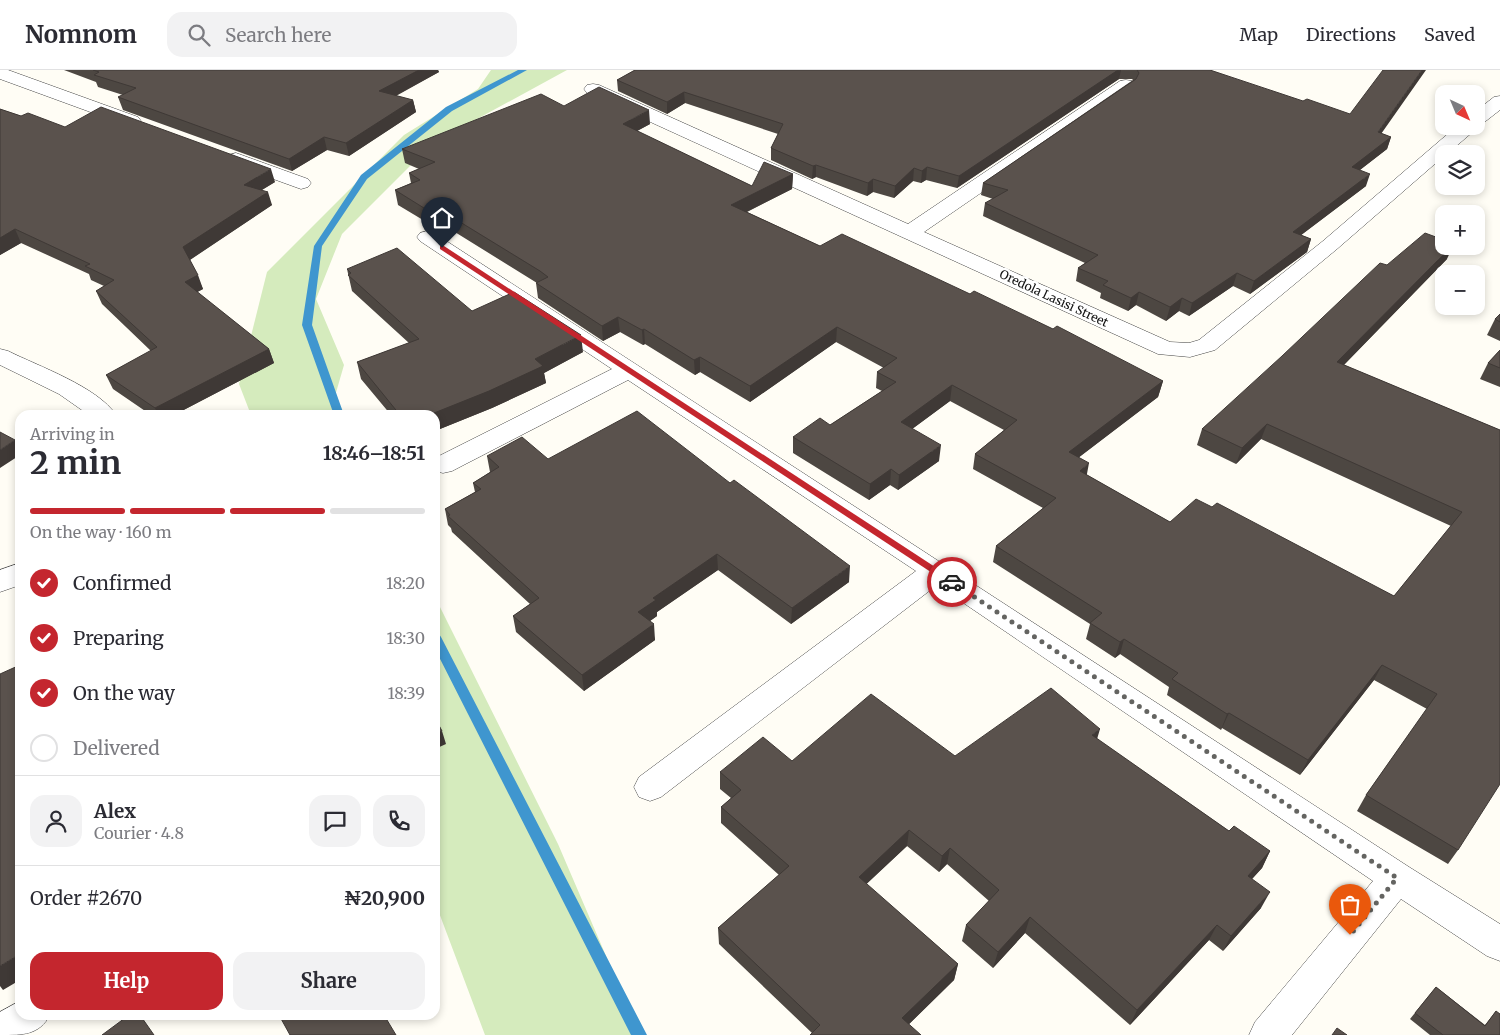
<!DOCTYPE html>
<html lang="en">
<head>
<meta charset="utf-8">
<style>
	:root { --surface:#fff; --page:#f2f2f3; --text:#2b2b33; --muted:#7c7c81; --line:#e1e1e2; --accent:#c4262e }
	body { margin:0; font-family:Merriweather,serif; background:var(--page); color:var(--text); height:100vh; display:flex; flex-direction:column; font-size:19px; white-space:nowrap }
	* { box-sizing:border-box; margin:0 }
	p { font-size:16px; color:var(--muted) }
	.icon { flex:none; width:28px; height:28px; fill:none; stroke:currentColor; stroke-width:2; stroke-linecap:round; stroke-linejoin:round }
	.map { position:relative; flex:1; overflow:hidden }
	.sheet { position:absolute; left:15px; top:340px; width:425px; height:610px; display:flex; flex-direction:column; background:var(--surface); border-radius:15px; box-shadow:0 2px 8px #0003 }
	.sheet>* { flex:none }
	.needle { width:32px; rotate:136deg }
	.buttons { position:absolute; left:1435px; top:15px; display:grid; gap:10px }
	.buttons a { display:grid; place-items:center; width:50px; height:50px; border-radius:10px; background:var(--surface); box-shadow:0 2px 8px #0003; font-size:25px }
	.pin { position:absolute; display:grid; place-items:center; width:42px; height:42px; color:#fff; margin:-51px -21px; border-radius:50% 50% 50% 0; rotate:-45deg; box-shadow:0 0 5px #0007 }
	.pin .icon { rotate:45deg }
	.courier { position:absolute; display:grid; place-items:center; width:50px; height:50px; margin:-25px; border:4px solid #c4262e; border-radius:50%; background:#fff; color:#222; box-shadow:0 1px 6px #0007 }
	.overview em { font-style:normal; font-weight:700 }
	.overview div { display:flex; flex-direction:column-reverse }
	.overview { display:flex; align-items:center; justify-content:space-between; height:85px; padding:0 15px }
	h1 { font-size:32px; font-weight:700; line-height:38px }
	.bar { display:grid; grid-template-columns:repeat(4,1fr); gap:8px 5px; align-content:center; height:60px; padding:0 15px }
	.bar i { height:6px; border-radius:4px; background:var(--line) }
	.bar .active { background:var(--accent) }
	.bar p { grid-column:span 4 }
	.line { display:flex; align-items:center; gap:12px; padding:0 15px; border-top:1px solid var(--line) }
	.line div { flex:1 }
	.round { display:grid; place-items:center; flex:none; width:52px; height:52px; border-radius:15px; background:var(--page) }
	ol { padding:0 15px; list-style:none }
	li { display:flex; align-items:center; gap:15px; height:55px }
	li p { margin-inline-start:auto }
	li .icon { padding:5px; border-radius:50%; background:var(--accent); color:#fff; stroke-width:4 }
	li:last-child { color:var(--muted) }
	li i { width:28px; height:28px; border:2px solid var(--line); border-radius:50% }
	.action { display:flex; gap:10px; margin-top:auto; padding:10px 15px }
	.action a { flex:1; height:58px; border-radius:15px; background:var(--accent); color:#fff; font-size:20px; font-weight:700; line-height:58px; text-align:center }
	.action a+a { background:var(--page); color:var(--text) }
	header { display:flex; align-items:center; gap:30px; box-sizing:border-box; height:70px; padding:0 25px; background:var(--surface); border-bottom:1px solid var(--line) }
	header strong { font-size:24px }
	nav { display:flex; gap:28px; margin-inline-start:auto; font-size:18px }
	.search { width:350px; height:45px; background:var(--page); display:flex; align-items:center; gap:12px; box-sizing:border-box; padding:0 18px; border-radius:15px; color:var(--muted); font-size:19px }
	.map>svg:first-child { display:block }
	.green { fill:#d5ebbd }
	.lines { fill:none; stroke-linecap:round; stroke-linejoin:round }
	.stream { fill:#3f96cf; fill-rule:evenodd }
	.street-casing { stroke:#444; stroke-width:1 }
	.street { fill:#fff; fill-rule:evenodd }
	.wall { fill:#4d4742 }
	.shaded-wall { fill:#3f3936 }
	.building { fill:#5a524d; stroke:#3f3936 }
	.route { fill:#c4262e }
	.done { stroke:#646461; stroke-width:5; stroke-dasharray:0 9 }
	.labels { text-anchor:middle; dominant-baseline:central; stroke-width:5; stroke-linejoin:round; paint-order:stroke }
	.far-street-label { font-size:12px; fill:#111; stroke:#fff }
</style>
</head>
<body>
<header>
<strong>Nomnom</strong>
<div class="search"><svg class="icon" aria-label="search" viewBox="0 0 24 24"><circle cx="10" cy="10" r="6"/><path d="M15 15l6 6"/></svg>Search here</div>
<nav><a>Map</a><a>Directions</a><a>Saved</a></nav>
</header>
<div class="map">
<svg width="1500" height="965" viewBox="0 0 1500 965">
	<rect width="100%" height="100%" fill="#fffdf5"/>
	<path class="green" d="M491,0H567L433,73L342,164L316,229L344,295L335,326L345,345H251L239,314L267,202L404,65L478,19Z
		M435,527L558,774L640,965H485L435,832Z"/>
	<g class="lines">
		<path class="stream" d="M518,0H527L452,41L367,109L322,176L312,255L344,345H334L302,255L314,176L361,105L446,37Z
			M435,562L439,564L441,567L647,965H631L435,579Z"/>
		<g class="street-casing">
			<path id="street" d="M0,0H8L138,47L141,51L138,55L132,56L126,55L0,9Z
				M1126,10L1132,11L1135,15L1132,19L924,162L1170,272L1189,273L1199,270L1323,171L1457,56H1476V41L1494,27L1500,26V40L1482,54L1478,55L1475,60L1447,84H1444V86L1337,179L1215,280L1190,287L1158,284L587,23L584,19L587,15L593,14L599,15L908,154L1120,11Z
				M236,83L308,109L311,113L308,117L301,119L229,93L226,89L229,85Z
				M427,161L434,163L1409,797L1500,854V891L1487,886L1401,829L1292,965H1249L1255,952L1373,811L937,515L661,727L650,731L639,727L634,717L639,707L916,501L628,310L452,401L443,403L435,401V388L612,299L420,171L417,167L420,163Z
				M0,279L8,281C38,296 98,317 116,345H89L59,324L0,295Z
				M20,493V515L0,522V500Z
				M20,931V945H50C39,965 24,965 0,965V942Z"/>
		</g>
		<use href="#street" class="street"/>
	</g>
	<path class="wall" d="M64,0H438L439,2L396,26L413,30L416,42L349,86L327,80L292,101L123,40L118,27L123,25L98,17L96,12Z
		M635,0H1210L1391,67L1387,79L1360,100L1366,116L1301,165L1311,169L1307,182L1250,224L1233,216L1189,246L1179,241L1166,251L1136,235L1128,241L1100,228L1101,223L1076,211L1078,198L1085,193L983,146L985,133L993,129L981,125L983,113L1133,10L1132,9H1119L957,118L926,110L921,113L913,111L894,128L873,122L867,126L816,107L812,109L771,90V78L778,64L685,33L667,44L618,21L617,10Z
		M564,36L650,54L637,61L752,116L793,104L792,119L747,142L820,176L970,224L1053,259L1163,311L1158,327L1079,387L1087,405L1170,452L1212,437L1394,526L1451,456L1261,369L1236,394L1197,375L1202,359L1387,195L1447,189L1344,295L1500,360L1458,780L1448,794L1357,741L1366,725L1427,639L1374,610L1300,705L1222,658L1221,660L1167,625L1169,617L1120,584L1115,588L1086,569L1090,554L993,492L996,476L1043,438L973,399L975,384L1004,360L950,331L912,359L939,391L898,420L890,415L869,430L793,383V367L830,355L882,321L876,318L877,302L884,298L836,272L750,332L700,302L695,305L645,274L643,275L620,262L603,271L538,228L536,213H537L450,159L443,162L398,135L395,120L411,113L409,103L419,99L405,93L402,79Z
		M0,39L21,46L275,112L262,120L272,135L190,190L203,219L197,222L269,279L274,293L174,345H151L113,319L106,305L151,281L102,234L96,221L104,216L91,210L89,204L21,173L0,185Z
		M347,199L472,241L583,282L544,303L546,313L492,338L435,361V345H391L361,309L357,292L409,273L352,221Z
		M1500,244V271L1487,265L1495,249Z
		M1500,280V317L1480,309L1488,293Z
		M487,386L548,389L849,512L791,554L718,500L657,542V546L650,551L655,570L584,621L516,562L513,546L530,534L452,462L451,458L448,455L445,439L475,422L473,413L490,402Z
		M1097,669L1229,761L1270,781L1262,798L1252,809L1261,838L1223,881L1209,870L1130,955L1025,863L993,898L962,871L966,855L989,831L947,794L939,802L907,776L866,814L958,894L954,910L909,954L812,963L719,874L718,858L779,805L721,753V737L731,728L720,719V702L792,691L955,686Z
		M1436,917L1485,955L1496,941L1500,965H1430L1410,949Z"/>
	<path class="shaded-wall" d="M419,0H438L439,2L382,33L379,21Z
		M1118,0H1121L1119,9L957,118L959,106Z
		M1422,0H1426L1374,74L1378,62Z
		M684,22L685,33L667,44V32Z
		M413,30L416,42L349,86L346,73Z
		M649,40L650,54L624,68L623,54Z
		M324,67L327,80L292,101L289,89Z
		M1391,67L1387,79L1348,109L1352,97Z
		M816,95V107L812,109L813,96Z
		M927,97L926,110L921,113L922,101Z
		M914,98L913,111L894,128L895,116Z
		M271,99L275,112L248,128L244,115Z
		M793,104L792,119L732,149L731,135Z
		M1370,104L1366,116L1288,175L1293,162Z
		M873,109V122L867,126L868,113Z
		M268,122L272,135L188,191L183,177Z
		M447,144L450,159L443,162L440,148Z
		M15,159L21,173L0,185V168Z
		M1311,169L1307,182L1250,224L1254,211Z
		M1452,176H1453L1447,189L1331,308L1337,292Z
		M1237,203L1233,216L1189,246L1192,233Z
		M198,205L203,219L190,226L185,212Z
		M1139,222L1136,235L1128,241L1131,228Z
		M1182,228L1179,241L1166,251L1170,237Z
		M618,247L620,262L603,271L602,256Z
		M837,257L836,272L750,332V316Z
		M644,259L645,274L643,275L642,260Z
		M581,265L583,282L544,303L546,313L492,338L435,361V345H429Z
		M269,279L274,293L174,345H158L155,338Z
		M700,287V302L695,305L694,290Z
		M1163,311L1158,327L1065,398L1069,382Z
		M952,315L950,331L900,368L901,352Z
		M1267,354L1261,369L1236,394L1242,378Z
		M15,370L20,379V385L0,398V380Z
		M941,375L939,391L898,420L899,405Z
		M1089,393L1086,409L1080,401Z
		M891,399L890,415L869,430L870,414Z
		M717,484L718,500L657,542V546L640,558L638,542L653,528Z
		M850,496L849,512L791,554L792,538Z
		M654,554L655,570L584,621L582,605Z
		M1124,569L1120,584L1115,588L1120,572Z
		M1382,595L1374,610L1300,705L1308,690Z
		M1229,643L1222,658L1221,660L1227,644Z
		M1100,659L1095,676L1092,665Z
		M442,661L446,674L435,679V664Z
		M909,760L907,776L857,823L859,807Z
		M950,778L947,794L939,802L942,786Z
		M1270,781L1262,798L1240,822L1248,806Z
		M1270,822L1261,838L1223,881L1231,866Z
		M1030,847L1025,863L993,898L998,882Z
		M1217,855L1209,870L1130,955L1137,940Z
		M20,884V910L3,920L0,916V896Z
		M958,894L954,910L900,963L902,948Z"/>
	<path class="building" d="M93,0H419L379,21L413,30L346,73L324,67L289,89L118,27L136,18L94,5L99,2Z
		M635,0H1118L959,106L927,97L922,101L914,98L895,116L873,109L868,113L816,95L813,96L771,78L783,54L684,22L667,32L617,10Z
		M1137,0H1210L1303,31L1307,29L1350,44L1383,0H1422L1378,62L1391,67L1352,97L1370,104L1293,162L1311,169L1254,211L1237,203L1192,233L1182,228L1170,237L1139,222L1131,228L1103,215L1108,211L1078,198L1098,185L985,133L1008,120L983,113L1136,9L1139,3Z
		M599,17L649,40L623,54L752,116L764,92L793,104L731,135L820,176L842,164L970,224L974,221L1053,259L1057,256L1163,311L1069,382L1089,393L1080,401L1170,452L1196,429L1212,437L1217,433L1394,526L1462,442L1267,354L1242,378L1202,359L1282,286L1380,193L1387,195L1425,163L1444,170V176H1452L1337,292L1500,360V714L1458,780L1366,725L1437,624L1382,595L1308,690L1229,643L1227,644L1172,609L1178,603L1124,569L1120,572L1090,553L1102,543L996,476L1056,428L975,384L1017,350L952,315L901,352L941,375L899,405L891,399L870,414L793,367L820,348L830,355L896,312L877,302L897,288L837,257L750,316L700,287L694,290L644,259L642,260L618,247L602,256L536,213L548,207L540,201L447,144L440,148L395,120L420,110L409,103L435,92L402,79L541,24L564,36Z
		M101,37L271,99L244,115L268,122L183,177L198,205L185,212L269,279L155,338L106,305L157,277L96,221L114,210L85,196L90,194L15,159L0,168V39L21,46L28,43L65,57Z
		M397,178L472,241L514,222L581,265L535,289L543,296L489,321L429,345H400L357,292L419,269L348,205L351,203L347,199Z
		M1500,244V252L1495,249Z
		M1500,280V298L1488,293Z
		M637,341L730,413L734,410L850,496L792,538L717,484L653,528L656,530L638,542L654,554L582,605L513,546L539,528L448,446L450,445L445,439L481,419L473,413L499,397L487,386L522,367L548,389Z
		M0,362L15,370L0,380Z
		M20,595V884L0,896V604Z
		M1051,618L1100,659L1092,665L1229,761L1234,756L1270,781L1248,806L1270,822L1231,866L1217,855L1137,940L1030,847L998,882L966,855L999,820L950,778L942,786L909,760L859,807L958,894L902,948L921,965H810L820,955L718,858L789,796L721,737L741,720L720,702L763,667L792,691L871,624L955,686Z
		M435,648L442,661L435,664Z
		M1436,917L1485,956L1496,941L1500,944V965H1443L1415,943Z
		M129,945H140L154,965H102Z
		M279,945H384L396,965H290Z
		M1337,958L1347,965H1332Z"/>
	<path class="route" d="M440,176H444L955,510V514H949L440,179Z"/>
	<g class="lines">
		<path class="done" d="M952,512L1397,808L1350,865"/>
	</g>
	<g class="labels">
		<g class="far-street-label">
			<text transform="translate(1054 228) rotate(25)">Oredola Lasisi Street</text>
		</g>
	</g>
</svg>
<div class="buttons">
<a><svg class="needle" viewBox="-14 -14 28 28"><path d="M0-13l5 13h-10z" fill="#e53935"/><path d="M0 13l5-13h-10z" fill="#7c7c81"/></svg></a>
<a><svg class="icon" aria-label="layers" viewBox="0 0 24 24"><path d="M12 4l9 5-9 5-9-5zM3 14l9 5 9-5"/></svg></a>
<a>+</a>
<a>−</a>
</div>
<div class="pin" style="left:1350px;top:865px;background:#ea580c"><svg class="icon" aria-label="bag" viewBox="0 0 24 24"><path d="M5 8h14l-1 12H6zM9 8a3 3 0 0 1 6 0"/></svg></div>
<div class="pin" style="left:442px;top:178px;background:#1f2937"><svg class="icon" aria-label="home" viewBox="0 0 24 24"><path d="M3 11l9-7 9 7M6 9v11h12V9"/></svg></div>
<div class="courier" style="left:952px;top:512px"><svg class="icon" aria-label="car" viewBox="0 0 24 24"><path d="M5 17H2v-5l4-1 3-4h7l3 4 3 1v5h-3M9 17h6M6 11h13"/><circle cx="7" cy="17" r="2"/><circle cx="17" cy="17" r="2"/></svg></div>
<section class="sheet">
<div class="overview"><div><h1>2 min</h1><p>Arriving in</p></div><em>18:46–18:51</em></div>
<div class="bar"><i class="active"></i><i class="active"></i><i class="active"></i><i></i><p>On the way · 160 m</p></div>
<ol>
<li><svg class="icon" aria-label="check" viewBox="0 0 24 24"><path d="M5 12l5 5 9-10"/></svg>Confirmed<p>18:20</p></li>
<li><svg class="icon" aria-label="check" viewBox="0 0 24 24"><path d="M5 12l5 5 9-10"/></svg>Preparing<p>18:30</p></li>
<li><svg class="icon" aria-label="check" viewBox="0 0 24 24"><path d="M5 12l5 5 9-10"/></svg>On the way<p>18:39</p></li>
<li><i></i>Delivered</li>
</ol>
<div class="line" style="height:90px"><a class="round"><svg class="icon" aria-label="person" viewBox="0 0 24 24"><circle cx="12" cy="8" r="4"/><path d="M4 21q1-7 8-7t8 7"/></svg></a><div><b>Alex</b><p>Courier · 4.8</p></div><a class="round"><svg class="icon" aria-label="chat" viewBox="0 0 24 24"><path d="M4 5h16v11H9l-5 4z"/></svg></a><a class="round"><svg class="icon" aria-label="phone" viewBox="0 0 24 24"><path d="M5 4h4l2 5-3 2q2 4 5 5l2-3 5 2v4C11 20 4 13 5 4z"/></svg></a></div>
<div class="line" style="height:65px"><div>Order #2670</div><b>₦20,900</b></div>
<div class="action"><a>Help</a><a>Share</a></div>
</section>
</div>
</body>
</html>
